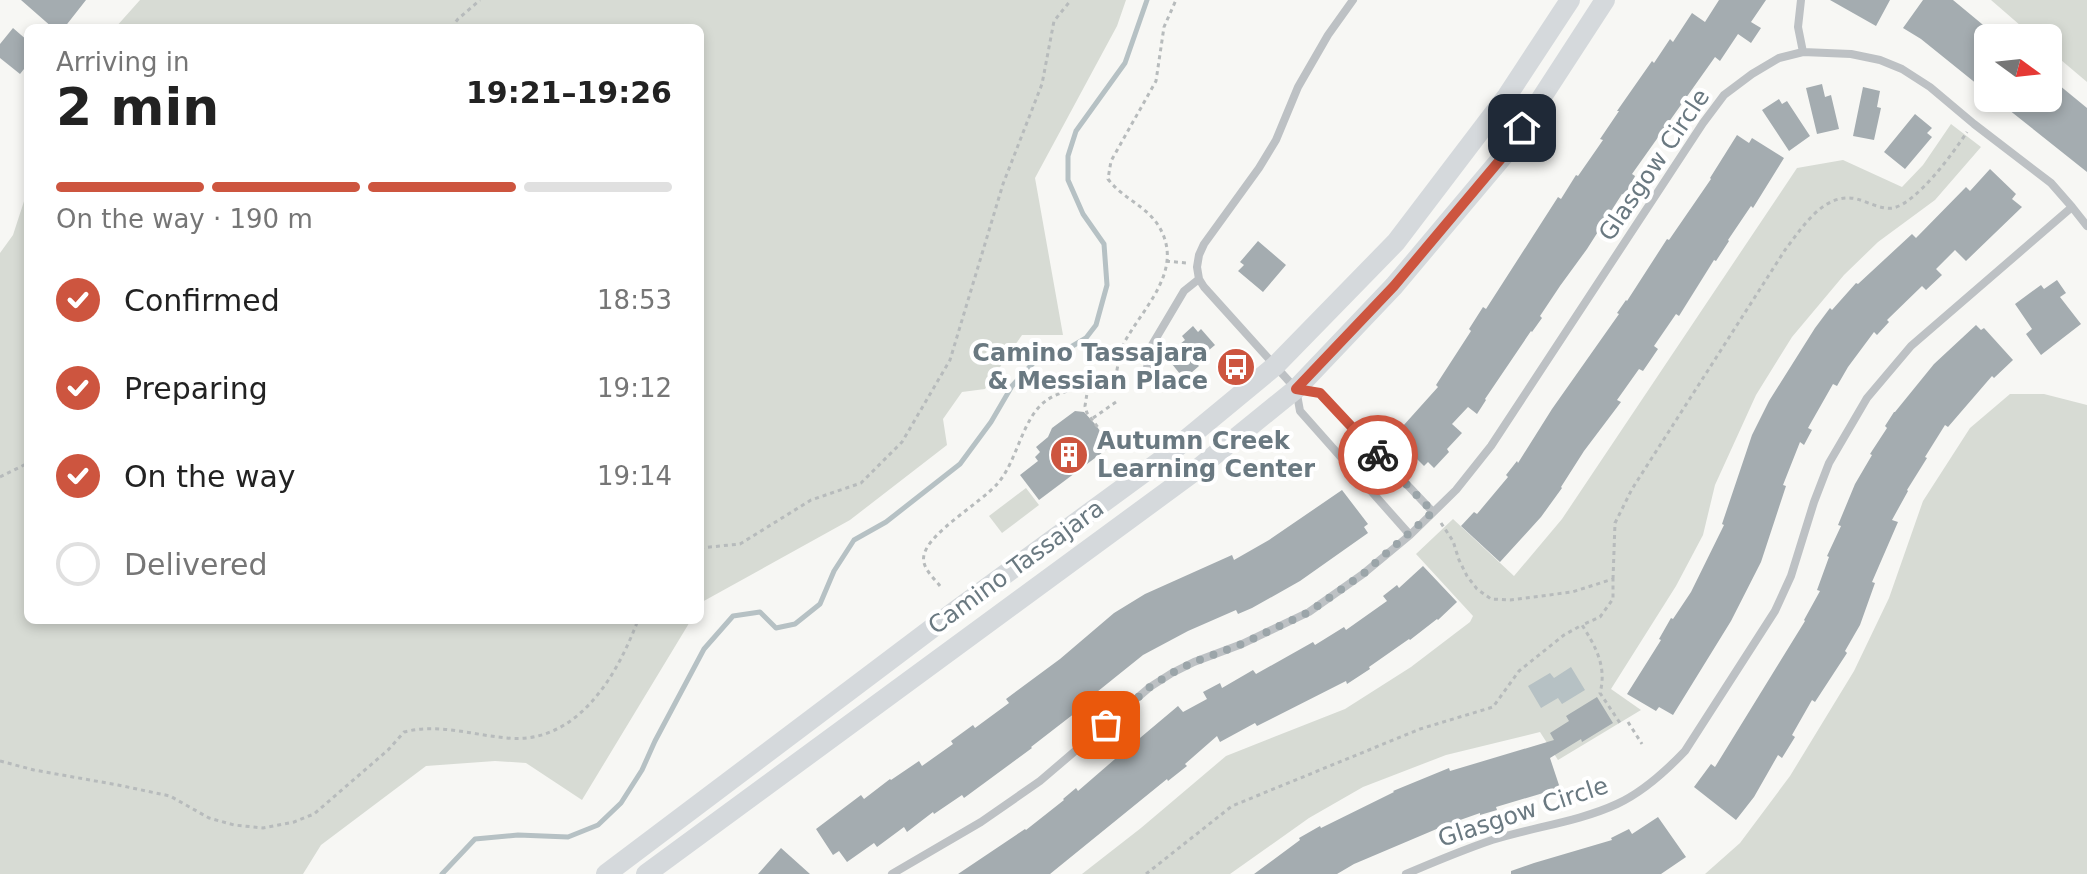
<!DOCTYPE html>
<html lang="en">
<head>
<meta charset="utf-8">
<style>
	:root { --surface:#fff; --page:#f6f6f6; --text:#222; --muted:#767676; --line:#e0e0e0; --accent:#cd553f }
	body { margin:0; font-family:"DejaVu Sans",sans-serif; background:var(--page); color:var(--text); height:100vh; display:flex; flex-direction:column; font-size:30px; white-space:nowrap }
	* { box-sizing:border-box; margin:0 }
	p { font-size:26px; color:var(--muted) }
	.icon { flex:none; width:44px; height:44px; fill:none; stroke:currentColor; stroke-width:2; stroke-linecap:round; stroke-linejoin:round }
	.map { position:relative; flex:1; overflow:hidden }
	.panel { position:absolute; left:24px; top:24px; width:680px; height:600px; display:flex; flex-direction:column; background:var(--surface); border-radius:12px; box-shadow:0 4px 12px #0003 }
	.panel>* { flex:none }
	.needle { width:52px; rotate:105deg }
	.tools { position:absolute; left:1974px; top:24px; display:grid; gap:16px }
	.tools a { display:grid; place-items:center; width:88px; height:88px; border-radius:12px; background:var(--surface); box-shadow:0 4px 12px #0003; font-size:40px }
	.pin { position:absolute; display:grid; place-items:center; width:68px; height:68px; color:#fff; margin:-34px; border-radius:16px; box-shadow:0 4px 12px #0006 }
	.courier { position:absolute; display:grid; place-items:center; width:80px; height:80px; margin:-40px; border:6px solid #cd553f; border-radius:50%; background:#fff; color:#222; box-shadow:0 2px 10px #0007 }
	.head em { font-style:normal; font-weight:800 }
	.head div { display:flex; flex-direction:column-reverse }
	.head { display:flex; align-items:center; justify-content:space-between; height:136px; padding:0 32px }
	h1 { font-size:52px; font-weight:800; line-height:60px }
	.bar { display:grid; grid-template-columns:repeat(4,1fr); gap:12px 8px; align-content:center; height:96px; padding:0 32px }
	.bar i { height:10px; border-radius:6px; background:var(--line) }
	.bar .selected { background:var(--accent) }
	.bar p { grid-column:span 4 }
	ol { padding:0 32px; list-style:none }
	li { display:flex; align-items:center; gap:24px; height:88px }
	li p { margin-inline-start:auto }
	li .icon { padding:8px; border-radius:50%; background:var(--accent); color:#fff; stroke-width:4 }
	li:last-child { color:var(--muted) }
	li i { width:44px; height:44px; border:4px solid var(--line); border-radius:50% }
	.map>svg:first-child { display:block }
	.green { fill:#d7dbd4 }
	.water { fill:#b6c1c4 }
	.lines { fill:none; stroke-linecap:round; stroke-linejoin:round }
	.stream { stroke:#b6c1c4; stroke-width:5 }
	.building { fill:#a4acb0 }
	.path { stroke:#b7bbbc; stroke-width:3; stroke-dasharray:4 4; stroke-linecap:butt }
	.street { stroke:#bdc1c4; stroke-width:8 }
	.secondary { stroke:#d5d9dc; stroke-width:20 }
	.done { stroke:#9ba5a9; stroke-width:8; stroke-dasharray:0 14.4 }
	.route { stroke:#cd553f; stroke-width:10 }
	.labels { text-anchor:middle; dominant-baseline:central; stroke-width:8; stroke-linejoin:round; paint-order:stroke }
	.street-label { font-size:24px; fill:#6a7981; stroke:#fff }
	.poi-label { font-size:24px; font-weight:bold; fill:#6a7981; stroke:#fff; text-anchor:end }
</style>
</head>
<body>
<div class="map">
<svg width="2087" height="874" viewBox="0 0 2087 874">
	<rect width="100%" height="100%" fill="#f7f7f4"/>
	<path class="green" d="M140,0H1126L1117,26L1035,178L1063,335H1022L985,389L962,392L943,419L947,445L850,520L702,602L700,606V28H115Z
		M1991,0H2087V82L2048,49V38H2035Z
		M1951,124L1981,147L1935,200L1878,242L1844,275L1792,337L1756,395L1715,485L1703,535L1676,586L1611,689L1641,710L1558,760L1540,732L1446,755L1363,787L1309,818L1230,874H1082L1141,828L1226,756L1345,709L1411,667L1470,622L1473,616L1416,554L1453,519L1514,576L1562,519L1797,168L1843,160L1902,187L1923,165Z
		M28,189V620H691L582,800L526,763L495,761L426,766L321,845L303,874H0V253L13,235Z
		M2010,394H2044L2087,405V874H1705L1740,843L1790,776L1854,671L1889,598L1923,501L1970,428Z
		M1026,488L1039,505L1002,533L989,516Z"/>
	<path class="water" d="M1571,667L1585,690L1562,704L1558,698L1541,708L1528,686L1550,673L1554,678Z"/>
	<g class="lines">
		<path class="stream" d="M442,874L475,839L518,835L568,837L598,825L621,803L642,770L655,741L704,649L733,616L760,612L776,628L795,624L820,604L834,571L854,540L886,522L960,464L991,422L1012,386L1036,360L1064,351L1086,338L1096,325L1107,285L1104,244L1083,214L1068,180V156L1076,131L1125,63L1147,0"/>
	</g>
	<path class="building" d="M21,0H86L64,28H53Z
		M1719,0H1766L1751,22L1761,28L1751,43L1738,34L1720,61L1715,57L1632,174L1635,176L1633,182L1624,195L1622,194L1587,249L1560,286L1540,316L1542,318L1532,332L1531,331L1485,399L1486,400L1477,414L1468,407L1452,424L1462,433L1447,449L1449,452L1434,468L1428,462L1424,466L1394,436L1438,387L1436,385L1471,331L1469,329L1483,307L1486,309L1558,197L1561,199L1576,175L1578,176L1603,140L1600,139L1619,111H1617L1652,61L1654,63L1670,39L1673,42L1692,13L1705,22Z
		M1830,0H1890L1876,26Z
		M1923,0H1953L1988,29V93L1921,39L1903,28Z
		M13,28L28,41V64L20,74L0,58V44Z
		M2048,76L2087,108V172L1994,98H2048Z
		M1822,84L1825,97L1831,95L1839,129L1817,134L1806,88Z
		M1863,87L1880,91L1877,107L1881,108L1874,140L1853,136Z
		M1779,99L1782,104L1787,101L1810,136L1789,151L1762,110Z
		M1915,114L1932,128L1927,133L1932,137L1905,169L1884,152Z
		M1737,135L1749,143L1752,138L1784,158L1753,208L1751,206L1728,240L1729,241L1716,261L1714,260L1679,316L1676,314L1654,346L1658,349L1643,371L1639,369L1617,400L1621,402L1584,451L1561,487L1562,488L1541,517L1500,562L1461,526L1474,512L1477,514L1508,477L1506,475L1517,461L1518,463L1552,409L1619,314L1617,313L1626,300L1627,301L1667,239L1669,240L1711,179L1710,178Z
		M1990,169L2016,194L2012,199L2022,207L1966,261L1955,250L1936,269L1942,275L1926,290L1922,286L1887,320L1889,322L1877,335L1874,332L1848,367L1837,386L1833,384L1808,428L1812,430L1804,445L1800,442L1783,485L1786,486L1761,562L1731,621L1673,715L1659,707L1656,711L1627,694L1661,640L1659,639L1671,618L1673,619L1691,592L1724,525L1722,524L1752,435L1769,401L1815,328L1830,308L1832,310L1856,283L1858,284L1912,234L1916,238L1966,187L1970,191Z
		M1258,241L1286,265L1263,292L1238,271L1244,265L1240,262Z
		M2057,280L2066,293L2060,297L2081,324L2041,355L2026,334L2032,329L2015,304L2041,285L2044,289Z
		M1976,325L1981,330L1984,328L2013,360L1994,378L1992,376L1948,427L1945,425L1925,457L1927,458L1907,490L1908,491L1892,520L1898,522L1872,582L1875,583L1860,625L1845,651L1847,653L1815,702L1812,700L1792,735L1795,737L1782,758L1778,755L1754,797L1736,820L1694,787L1711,764L1715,767L1805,621L1804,620L1820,591L1817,590L1829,557L1827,556L1841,526L1838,525L1855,484L1872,455L1870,454L1887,428L1885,426L1894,412H1895L1934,364Z
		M1193,326L1198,332L1201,329L1215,345L1195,362L1199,366L1184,379L1172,364L1175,361L1169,353L1185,340L1182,336Z
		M1075,411L1084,412L1095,424L1111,446L1039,500L1020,475L1038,461L1035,457L1040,452L1036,447L1048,437L1052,428Z
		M1342,490L1368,524L1364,527L1368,533L1300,581L1252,608L1238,614L1236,610L1188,631L1143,655L1082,704L1084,706L1031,747L1032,748L964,798L962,795L934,814L933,812L907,832L904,827L877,847L874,843L847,862L839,851L833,855L816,829L861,795L864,799L890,779L891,780L919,761L922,766L953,744L951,741L973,725L975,728L1009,703L1006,699L1060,659L1114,613L1145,594L1232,555L1234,560L1269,540Z
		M1423,566L1457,602L1438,620L1437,619L1410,640L1409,639L1369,667L1370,669L1347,684L1346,681L1257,726L1255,723L1220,742L1217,736L1185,764L1187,766L1168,781L1167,779L1050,874H958L1025,829L1026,830L1064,800L1063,799L1076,788L1078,791L1115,759L1114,758L1127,747L1128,748L1178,706L1183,712L1207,699L1203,692L1220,683L1222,688L1253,670L1256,674L1313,642L1315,645L1344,627L1346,630L1387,601L1383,596L1397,585L1399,588Z
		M1597,697L1613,723L1582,742L1581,739L1550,758L1560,788L1496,807L1497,810L1480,815V813L1446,825L1354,864L1337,874H1254L1300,840L1299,838L1320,826L1321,828L1394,792L1393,791L1449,768L1450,771L1554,740L1550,733L1569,721L1566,716Z
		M1658,817L1686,857L1661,874H1511V871L1534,863L1612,840L1611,838L1629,829L1632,834Z
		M781,848L810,874H758Z"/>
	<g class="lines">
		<path class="path" d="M451,28L458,19L480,0
			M1166,261L1186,263
			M1088,387L1085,406L1087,413L1115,450
			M1093,418L1116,402
			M0,477L28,463
			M1441,523L1453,541L1459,560L1467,576L1477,589L1491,599L1510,600L1572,592L1613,579V599L1600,617L1582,625
			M700,548L740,544L811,500L861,483L902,442L950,360L1003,184L1042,84L1054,21L1071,0
			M1613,579L1615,523L1632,489L1785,250C1802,228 1824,191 1857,199C1868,202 1882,210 1893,208C1917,203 1954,152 1967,132
			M940,586C933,577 921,567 924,555C929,532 981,503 998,483C1018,460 1022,417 1047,400C1062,389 1093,386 1112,384C1120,371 1116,356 1124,343C1144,306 1186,269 1158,225C1145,205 1122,198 1108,179L1111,161L1156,81L1164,27L1176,0
			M1628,722L1642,744
			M0,761L34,770L118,785L170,796L209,818L234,825L263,828L294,822L314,814L388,750L404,732C438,723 473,735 507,738C577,745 617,676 638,620
			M1146,874L1232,806L1420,729L1493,707L1519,671L1564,635L1582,625C1596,647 1607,667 1600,693L1622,726"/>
		<path class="street" d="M1353,0L1328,35L1298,87L1276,140L1259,168L1204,244L1199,255L1197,267L1199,279L1204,287L1296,389L1300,411L1410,535
			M1801,0L1798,27L1803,52
			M2072,207L2087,226
			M1146,378L1149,350L1184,291L1199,279
			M1301,390L1320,393L1433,512
			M892,874L981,822L1040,781L1150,687L1172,673L1194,662L1242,644L1309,612L1363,574L1410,535L1456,490L1491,446L1703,123L1724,95L1752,74L1779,58L1803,52L1851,54L1880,60L1902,69L1930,87L1974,124L2051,183L2072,207L1911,346L1867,398L1829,463L1814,502L1791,576L1775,611L1685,751C1665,772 1643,792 1617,804C1578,822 1533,827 1492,840C1463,850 1434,862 1406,874"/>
		<path class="secondary" d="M606,874L955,611L1160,461L1275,366L1396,242L1507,96L1570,0
			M646,874L1195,471L1296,389L1394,286L1505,154L1605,0"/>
	</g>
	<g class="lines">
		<path class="done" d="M1106,725L1150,687L1172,673L1194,662L1242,644L1309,612L1363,574L1433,512L1378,455"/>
		<path class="route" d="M1378,455L1320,393L1296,389L1394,286L1505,154L1522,128"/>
	</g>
	<defs>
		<g id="bus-disc" transform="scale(2)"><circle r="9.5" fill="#cd553f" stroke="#fff"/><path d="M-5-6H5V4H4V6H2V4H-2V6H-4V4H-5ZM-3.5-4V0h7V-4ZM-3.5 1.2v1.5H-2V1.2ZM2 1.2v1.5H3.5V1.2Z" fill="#fff"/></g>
		<g id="building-disc" transform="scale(2)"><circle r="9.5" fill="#cd553f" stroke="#fff"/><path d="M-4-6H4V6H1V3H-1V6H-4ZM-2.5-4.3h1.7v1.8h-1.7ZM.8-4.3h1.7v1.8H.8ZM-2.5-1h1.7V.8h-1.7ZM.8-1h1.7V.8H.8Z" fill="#fff"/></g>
	</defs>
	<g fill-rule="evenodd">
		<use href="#bus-disc" x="1236" y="367"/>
		<use href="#building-disc" x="1069" y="455"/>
	</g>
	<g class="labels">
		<g class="street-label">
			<text transform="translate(1654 165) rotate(-56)">Glasgow Circle</text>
			<text transform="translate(1016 567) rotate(-36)">Camino Tassajara</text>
			<text transform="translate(1523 812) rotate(-18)">Glasgow Circle</text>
		</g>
		<g class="poi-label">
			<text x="1208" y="353">Camino Tassajara<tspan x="1208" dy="28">&amp; Messian Place</tspan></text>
			<text x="1097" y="441" text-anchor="start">Autumn Creek<tspan x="1097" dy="28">Learning Center</tspan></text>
		</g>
	</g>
</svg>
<div class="tools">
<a><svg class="needle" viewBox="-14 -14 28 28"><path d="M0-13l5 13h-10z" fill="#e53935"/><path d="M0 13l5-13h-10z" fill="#767676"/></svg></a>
</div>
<div class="pin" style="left:1106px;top:725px;background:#ea580c"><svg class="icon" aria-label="bag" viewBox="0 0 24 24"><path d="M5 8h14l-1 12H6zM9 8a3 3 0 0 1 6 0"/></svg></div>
<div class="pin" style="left:1522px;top:128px;background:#1f2937"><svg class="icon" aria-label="home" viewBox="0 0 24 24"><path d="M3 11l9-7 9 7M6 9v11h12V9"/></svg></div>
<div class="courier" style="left:1378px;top:455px"><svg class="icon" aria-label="bike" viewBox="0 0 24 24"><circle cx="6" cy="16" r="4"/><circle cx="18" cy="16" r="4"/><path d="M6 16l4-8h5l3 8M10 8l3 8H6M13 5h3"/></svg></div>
<section class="panel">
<div class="head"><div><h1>2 min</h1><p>Arriving in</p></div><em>19:21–19:26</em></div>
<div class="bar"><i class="selected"></i><i class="selected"></i><i class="selected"></i><i></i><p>On the way · 190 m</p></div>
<ol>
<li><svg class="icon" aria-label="check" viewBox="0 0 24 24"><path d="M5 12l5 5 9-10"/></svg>Confirmed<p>18:53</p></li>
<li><svg class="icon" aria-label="check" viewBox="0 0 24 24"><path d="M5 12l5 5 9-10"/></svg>Preparing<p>19:12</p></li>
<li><svg class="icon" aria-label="check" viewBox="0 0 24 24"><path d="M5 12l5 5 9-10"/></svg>On the way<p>19:14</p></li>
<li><i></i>Delivered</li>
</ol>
</section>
</div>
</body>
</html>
